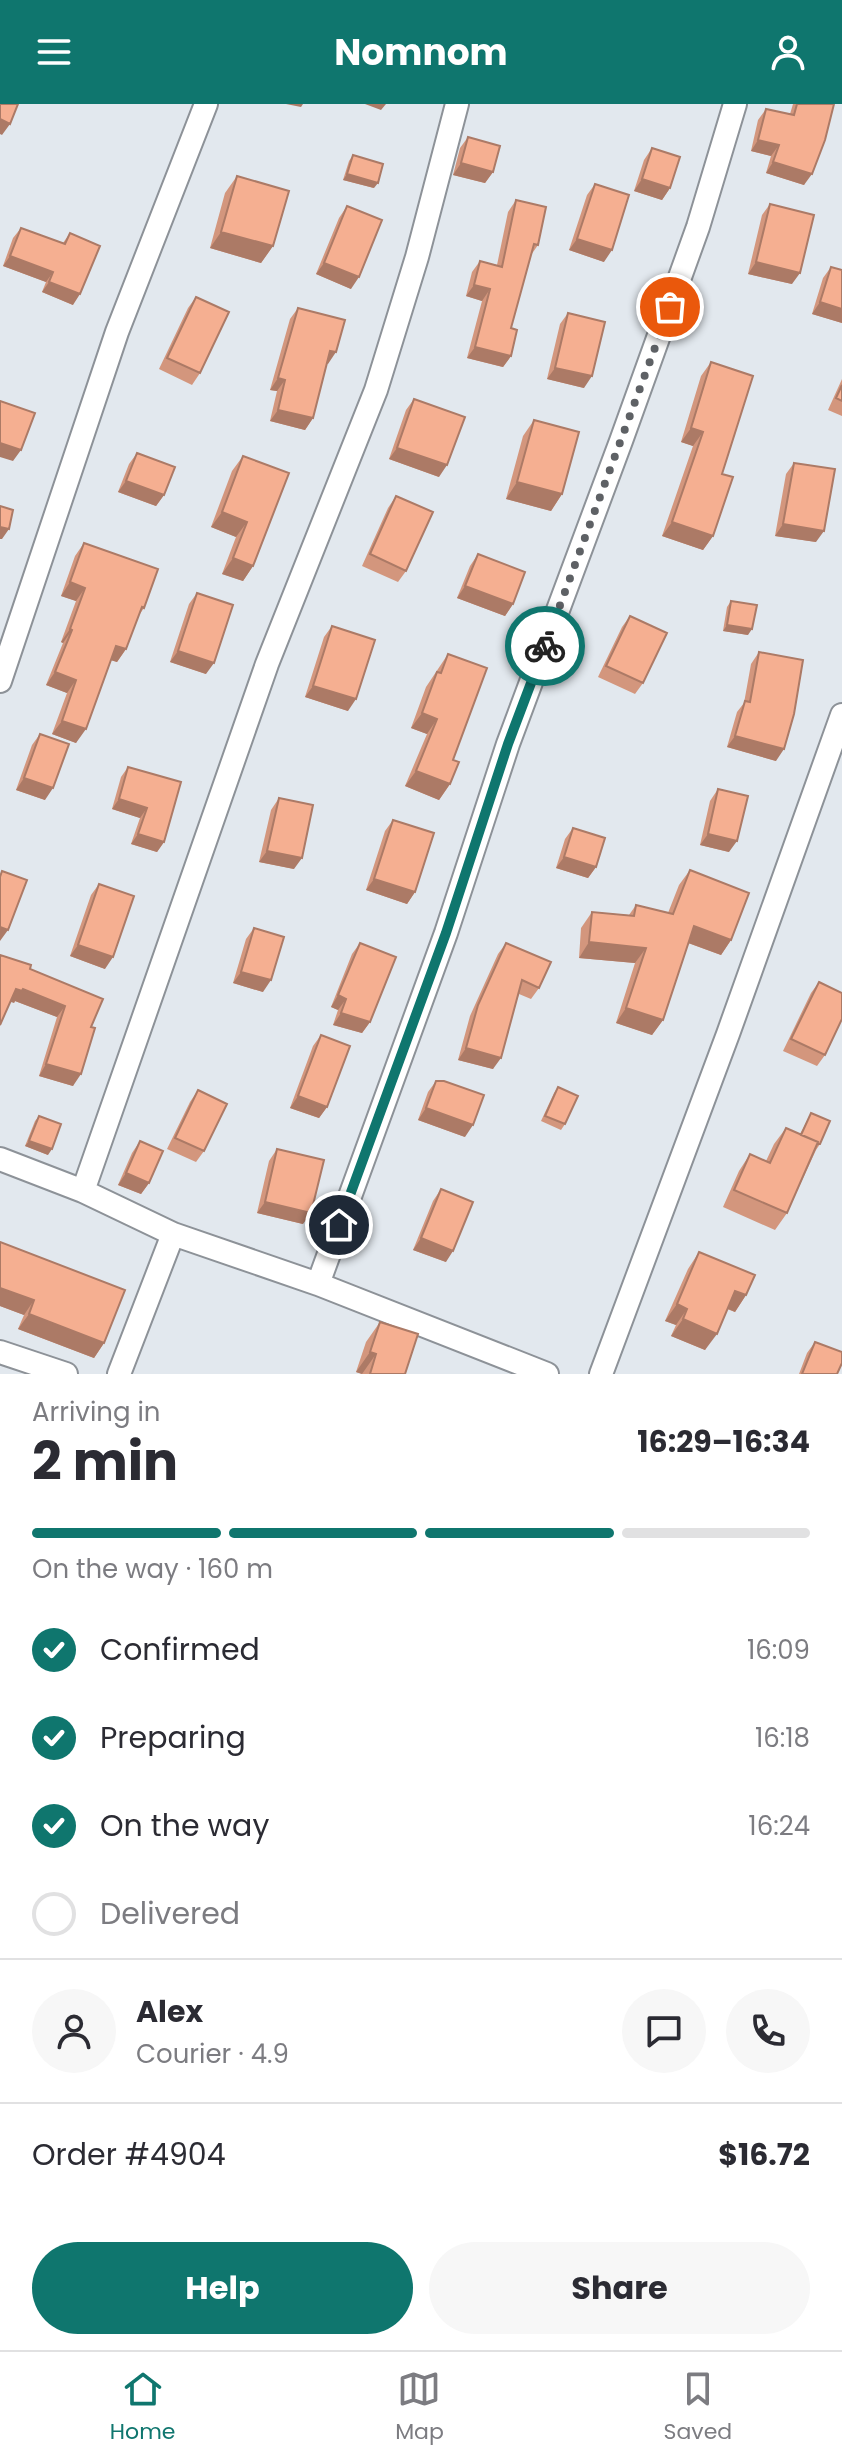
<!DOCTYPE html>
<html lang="en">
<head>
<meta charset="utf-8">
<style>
	:root { --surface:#fff; --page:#f7f7f7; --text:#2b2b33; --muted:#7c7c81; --line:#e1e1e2; --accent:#0f766e }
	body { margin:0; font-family:Poppins,sans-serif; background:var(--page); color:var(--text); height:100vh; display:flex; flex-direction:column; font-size:30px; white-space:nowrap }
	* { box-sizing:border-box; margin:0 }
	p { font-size:26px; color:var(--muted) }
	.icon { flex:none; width:44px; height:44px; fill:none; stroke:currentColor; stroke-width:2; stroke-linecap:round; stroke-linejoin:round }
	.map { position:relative; height:1270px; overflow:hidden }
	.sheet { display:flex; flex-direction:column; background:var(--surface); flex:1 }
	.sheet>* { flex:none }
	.pin { position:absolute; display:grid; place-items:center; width:68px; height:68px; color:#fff; margin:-34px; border:4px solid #fff; border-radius:50%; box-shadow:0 2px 8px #0007 }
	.courier { position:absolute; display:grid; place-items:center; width:80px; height:80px; margin:-40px; border:6px solid #0f766e; border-radius:50%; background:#fff; color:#222; box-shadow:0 2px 10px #0007 }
	.head em { font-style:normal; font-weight:700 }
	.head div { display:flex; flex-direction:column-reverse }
	.head { display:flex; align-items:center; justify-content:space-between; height:136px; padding:0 32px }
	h1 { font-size:52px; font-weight:700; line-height:60px }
	.bar { display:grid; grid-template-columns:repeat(4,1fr); gap:12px 8px; align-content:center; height:96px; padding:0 32px }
	.bar i { height:10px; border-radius:6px; background:var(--line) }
	.bar .current { background:var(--accent) }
	.bar p { grid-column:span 4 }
	.line { display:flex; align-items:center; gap:20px; padding:0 32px; border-top:2px solid var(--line) }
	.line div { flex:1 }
	.round { display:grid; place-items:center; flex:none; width:84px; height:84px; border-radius:42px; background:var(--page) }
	ol { padding:0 32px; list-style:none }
	li { display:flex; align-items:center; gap:24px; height:88px }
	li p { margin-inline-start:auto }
	li .icon { padding:8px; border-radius:50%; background:var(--accent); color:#fff; stroke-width:4 }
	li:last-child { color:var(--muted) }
	li i { width:44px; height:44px; border:4px solid var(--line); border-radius:50% }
	.primary-button { display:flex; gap:16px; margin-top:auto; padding:16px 32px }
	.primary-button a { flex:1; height:92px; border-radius:48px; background:var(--accent); color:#fff; font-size:32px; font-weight:700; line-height:92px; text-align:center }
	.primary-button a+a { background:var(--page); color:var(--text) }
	header { display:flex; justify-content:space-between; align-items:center; height:104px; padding:0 32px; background:var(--accent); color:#fff; font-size:36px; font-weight:700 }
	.tab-bar { display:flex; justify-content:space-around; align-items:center; height:112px; border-top:2px solid var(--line); background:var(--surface); font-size:22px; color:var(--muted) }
	.tab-bar a { display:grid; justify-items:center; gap:4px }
	.tab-bar .current { color:var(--accent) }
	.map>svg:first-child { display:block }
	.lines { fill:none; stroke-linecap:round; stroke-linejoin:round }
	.street-casing { stroke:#8d9298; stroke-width:26 }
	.street { stroke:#fff; stroke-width:22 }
	.wall { fill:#d3967d }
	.shaded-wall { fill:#ac7a66 }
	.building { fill:#f5af91; stroke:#ac7a66; stroke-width:2 }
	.done { stroke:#5e6165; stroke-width:8; stroke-dasharray:0 14.4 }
	.route { stroke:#0f766e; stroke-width:10 }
</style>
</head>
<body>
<header><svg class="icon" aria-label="menu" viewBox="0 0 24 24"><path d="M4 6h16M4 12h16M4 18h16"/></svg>Nomnom<svg class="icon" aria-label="person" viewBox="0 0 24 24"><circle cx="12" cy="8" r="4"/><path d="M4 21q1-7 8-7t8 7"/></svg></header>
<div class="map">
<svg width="842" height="1270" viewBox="0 0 842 1270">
	<rect width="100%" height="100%" fill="#e2e8ee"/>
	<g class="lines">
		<g class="street-casing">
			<path id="street" d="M0,577L117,228L206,0
				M0,1055L83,1087L173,1130L318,1180L547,1270
				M83,1087L267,560L376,286L417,153L457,0
				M318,1180L446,829L508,640L621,337L698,123L735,0
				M0,1248L66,1270
				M119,1270L173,1130
				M601,1270L728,930L842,611"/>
		</g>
		<use href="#street" class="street"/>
	</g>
	<path class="wall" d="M793,0H834L804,81L766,69L771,52L751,47L758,16L766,5L790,10Z
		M468,33L493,68L485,79L453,71L460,44Z
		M652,44L670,84L662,96L634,87L644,56Z
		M353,51L374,84L343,76L349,57Z
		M237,72L273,142L261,159L210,144L225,89Z
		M595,80L604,158L569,146L587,91Z
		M516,96L538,141L531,151L511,224V252L503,263L467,254L482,197L466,192L472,168L480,157L497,161L508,108Z
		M770,100L792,180L748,170L762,111Z
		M347,102L351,185L316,170L339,114Z
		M21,124L63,139L70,129L73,201L42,188L46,178L3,162L13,134Z
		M831,163L842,166V219L812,210L823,174Z
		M196,193L200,269L192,281L159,265L188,204Z
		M298,204L328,260L327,259L313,314L305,326L270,317L277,287L270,286L290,215Z
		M568,209L584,284L547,275L560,220Z
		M711,258L713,432L703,446L662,432L693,342L681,338L701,272Z
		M842,275V312L828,306Z
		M414,295L439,373L389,355L406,306Z
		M534,316L562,390L551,407L506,395L523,332Z
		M137,349L164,391L156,402L118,388L129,360Z
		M243,352L253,462L243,477L222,470L236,433L211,423L232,367Z
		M794,359L816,438L775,432L786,370Z
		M396,392L406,467L398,478L362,462L388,404Z
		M84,439L144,504L139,511L126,545L117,558L111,556L76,639L52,630L67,589L46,581L63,539L61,538L76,497L61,492L75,452Z
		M478,450L513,500L505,512L457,494L470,462Z
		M197,489L206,570L170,558L189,500Z
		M731,497L748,531L723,527L727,503Z
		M630,512L643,579L635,590L598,573L622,523Z
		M332,522L348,607L305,593L324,533Z
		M759,548L776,657L727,643L737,608L744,599L751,560Z
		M448,550L453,656L450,680L439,696L405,682L427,630L411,624L426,583Z
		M40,630L45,696L16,686L32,641Z
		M128,663L164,738L157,748L131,740L140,714L112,705L121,673Z
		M718,685L729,748L700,741L710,697Z
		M279,694L294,765L259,758L271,706Z
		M393,716L415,788L407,800L366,786L385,727Z
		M573,724L596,763L588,774L556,764L565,735Z
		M690,766L731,836L721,851L688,839L663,916L652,931L616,919L635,859L579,854L581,824L592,808L629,811L636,801L668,809L679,781Z
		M99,780L105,865L70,852L91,791Z
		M254,824L263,888L233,879L246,835Z
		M360,839L370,918L362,929L333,921L338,906L331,903L352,850Z
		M506,839L539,884L531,895L519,890L493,965L458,956L470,912L498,850Z
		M0,851L30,865L91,923L73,982L39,972L57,913L15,897L14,899Z
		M819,878L825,951L817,962L783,947L811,889Z
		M321,931L327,1003L319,1014L290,1004L313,942Z
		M436,977L465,1033L418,1016L428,988Z
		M558,983L565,1020L561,1026L541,1017L554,989Z
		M198,986L204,1047L196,1058L167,1045L190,998Z
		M811,1009L820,1040L816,1046L787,1109L775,1126L723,1103L739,1067L750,1050L766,1057L774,1040L786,1024L800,1030Z
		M39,1012L48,1051L25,1042L35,1017Z
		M140,1037L149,1079L141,1090L118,1081L132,1049Z
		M277,1045L303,1120L257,1109L269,1057Z
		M441,1085L446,1158L413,1146L433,1097Z
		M0,1138L104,1239L94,1254L18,1225L24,1211L0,1202Z
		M699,1148L746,1191L735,1208L727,1205L705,1246L671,1232L676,1221L665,1217L688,1165Z
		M380,1218L405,1270H362L356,1268L366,1238Z
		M815,1238L837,1270H799L807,1249Z"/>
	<path class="shaded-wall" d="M286,0H303L301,3Z
		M365,0H386L381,6Z
		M0,15L10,20L2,31L0,30Z
		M758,36L779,41L771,52L751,47Z
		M773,58L812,70L804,81L766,69Z
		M461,59L493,68L485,79L453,71Z
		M347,70L378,79L374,84L343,76Z
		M642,75L670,84L662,96L634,87Z
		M221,128L273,142L261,159L210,144Z
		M577,135L612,146L604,158L569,146Z
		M10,152L53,168L46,178L3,162Z
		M756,158L800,169L792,180L748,170Z
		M324,159L359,173L351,185L316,170Z
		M49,178L80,190L73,201L42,188Z
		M474,181L490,185L482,197L466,192Z
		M820,198L842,205V219L812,210Z
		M475,243L511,252L503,263L467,254Z
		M330,247L336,248L328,260L322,258Z
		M555,264L592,272L584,284L547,275Z
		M278,274L285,276L277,287L270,286Z
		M278,306L313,314L305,326L270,317Z
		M691,324L703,328L693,342L681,338Z
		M0,339L21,346L13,357L0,353Z
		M397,344L447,361L439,373L389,355Z
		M126,377L164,391L156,402L118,388Z
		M517,378L562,390L551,407L506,395Z
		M222,408L247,418L236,433L211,423Z
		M672,418L713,432L703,446L662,432Z
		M783,420L824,427L816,438L775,432Z
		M0,423L9,425L2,435H0Z
		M233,454L253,462L243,477L222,470Z
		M70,478L85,484L76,497L61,492Z
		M465,482L513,500L505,512L457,494Z
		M727,521L752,525L748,531L723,527Z
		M70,525L72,526L63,539L61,538Z
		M116,542L126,545L117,558L107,555Z
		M178,547L214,559L206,570L170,558Z
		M55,568L76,576L67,589L46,581Z
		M313,582L356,595L348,607L305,593Z
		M422,609L437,615L427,630L411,624Z
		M62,617L86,625L76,639L52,630Z
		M735,632L784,645L776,657L727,643Z
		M416,667L450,680L439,696L405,682Z
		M24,674L53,684L45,696L16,686Z
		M119,695L147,704L140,714L112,705Z
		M138,730L164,738L157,748L131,740Z
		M708,730L737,737L729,748L700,741Z
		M267,747L302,754L294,765L259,758Z
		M564,753L596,763L588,774L556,764Z
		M374,775L415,788L407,800L366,786Z
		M694,822L731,836L721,851L683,837Z
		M0,823L8,826L0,837Z
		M589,838L646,844L635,859L579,854Z
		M78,841L113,853L105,865L70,852Z
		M241,868L271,876L263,888L233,879Z
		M16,885H23L65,902L57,913L15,897L14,899L8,897Z
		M338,891L346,895L338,906L331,903Z
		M626,904L663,916L652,931L616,919Z
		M341,909L370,918L362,929L333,921Z
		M466,944L501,954L493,965L458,956Z
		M46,960L81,970L73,982L39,972Z
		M298,992L327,1003L319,1014L290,1004Z
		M426,1004L473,1021L465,1033L418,1016Z
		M29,1037L52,1045L48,1051L25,1042Z
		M126,1069L149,1079L141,1090L118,1081Z
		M265,1098L311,1109L303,1120L257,1109Z
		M421,1134L453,1147L446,1158L413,1146Z
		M0,1184L34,1196L24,1211L0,1202Z
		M735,1187L746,1191L735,1208L724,1203Z
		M677,1200L687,1205L676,1221L665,1217Z
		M29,1210L104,1239L94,1254L18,1225Z
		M683,1215L717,1230L705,1246L671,1232Z
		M370,1248L376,1250L362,1270L356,1268Z"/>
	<path class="building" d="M0,0H18L10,20L0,15Z
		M797,0H834L825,36L812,70L773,58L779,41L758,36L766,5L794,11Z
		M468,33L500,42L493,68L461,59Z
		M652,44L680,53L670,84L642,75Z
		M353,51L383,60L378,79L347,70Z
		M237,72L289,87L273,142L221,128Z
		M595,80L629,91L612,146L577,135Z
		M516,96L546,103L538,141L534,140L511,224L517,226L511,252L475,243L490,185L474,181L480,157L502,163Z
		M770,100L814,111L800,169L756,158Z
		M347,102L382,116L359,173L324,159Z
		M21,124L65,140L70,129L100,142L80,190L49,178L53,168L10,152Z
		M831,163L842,166V205L820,198Z
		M196,193L229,208L200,269L167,254Z
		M298,204L345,216L336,248L330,247L313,314L278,306L285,276L278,274Z
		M568,209L605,218L592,272L555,264Z
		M711,258L753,272L722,370L733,373L713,432L672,418L703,328L691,324Z
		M842,281V297L836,294Z
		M414,295L465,313L447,361L397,344Z
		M0,297L35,309L21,346L0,339Z
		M534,316L579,328L562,390L517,378Z
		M137,349L175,363L164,391L126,377Z
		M243,352L289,369L253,462L233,454L247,418L222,408Z
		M794,359L835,365L824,427L783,420Z
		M396,392L433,408L406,467L370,450Z
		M0,402L13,406L9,425L0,423Z
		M84,439L158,465L144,504L142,503L126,545L116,542L86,625L62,617L76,576L55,568L72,526L70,525L85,484L70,478Z
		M478,450L525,468L513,500L465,482Z
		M197,489L233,501L214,559L178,547Z
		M731,497L757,501L752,525L727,521Z
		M630,512L667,529L643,579L606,562Z
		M332,522L375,536L356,595L313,582Z
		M759,548L803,556L794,610L784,645L735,632L745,597L750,598Z
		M448,550L487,564L453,656L459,658L450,680L416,667L437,615L422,609L437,568L441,569Z
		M40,630L69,640L53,684L24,674Z
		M128,663L181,678L164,738L138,730L147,704L119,695Z
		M718,685L748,692L737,737L708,730Z
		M279,694L313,701L302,754L267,747Z
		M393,716L434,729L415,788L374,775Z
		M573,724L605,734L596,763L564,753Z
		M690,766L749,789L731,836L694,822L663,916L626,904L646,844L589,838L592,808L634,812L636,801L673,810Z
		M2,767L27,776L8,826L0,823V773Z
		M99,780L134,792L113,853L78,841Z
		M254,824L284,833L271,876L241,868Z
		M360,839L396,853L370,918L341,909L346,895L338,891Z
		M506,839L551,858L539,884L522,876L501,954L466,944L478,901Z
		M0,851L31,861L30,865L103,895L91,923L95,924L81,970L46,960L65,902L23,885L22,887L16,885L0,921Z
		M819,878L842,889V915L825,951L791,935Z
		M321,931L350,942L327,1003L298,992Z
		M436,977H444L484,991L473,1021L426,1004Z
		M558,983L578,992L565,1020L545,1012Z
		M198,986L227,1000L204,1047L175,1034Z
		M811,1009L830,1017L820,1040H818V1038L801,1031Z
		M39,1012L61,1020L52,1045L29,1037Z
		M786,1024L818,1038L787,1109L734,1086L750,1050L770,1059Z
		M140,1037L163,1047L149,1079L126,1069Z
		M277,1045L324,1056L311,1109L265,1098Z
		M441,1085L473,1098L453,1147L421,1134Z
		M0,1138L125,1186L104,1239L29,1210L34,1196L0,1184Z
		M699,1148L755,1171L746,1191L735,1187L717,1230L683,1215L687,1205L677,1200Z
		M380,1218L418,1230L405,1270H370L376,1250L370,1248Z
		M815,1238L842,1248V1259L837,1270H802Z"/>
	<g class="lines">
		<path class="done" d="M545,542L670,203"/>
		<path class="route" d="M339,1121L446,829L508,640L545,542"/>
	</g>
</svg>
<div class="pin" style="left:670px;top:203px;background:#ea580c"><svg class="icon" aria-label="bag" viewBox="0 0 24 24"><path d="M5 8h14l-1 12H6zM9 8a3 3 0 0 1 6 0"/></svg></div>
<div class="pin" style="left:339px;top:1121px;background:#1f2937"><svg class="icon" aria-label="home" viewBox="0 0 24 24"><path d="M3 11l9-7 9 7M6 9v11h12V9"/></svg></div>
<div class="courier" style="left:545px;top:542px"><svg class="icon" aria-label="bike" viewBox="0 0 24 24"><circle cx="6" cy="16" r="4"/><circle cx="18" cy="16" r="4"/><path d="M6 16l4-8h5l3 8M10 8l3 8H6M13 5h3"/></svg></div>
</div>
<section class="sheet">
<div class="head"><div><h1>2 min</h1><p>Arriving in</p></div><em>16:29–16:34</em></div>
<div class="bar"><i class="current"></i><i class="current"></i><i class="current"></i><i></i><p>On the way · 160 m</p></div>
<ol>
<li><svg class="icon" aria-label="check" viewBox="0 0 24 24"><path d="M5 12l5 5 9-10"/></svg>Confirmed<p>16:09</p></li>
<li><svg class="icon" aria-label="check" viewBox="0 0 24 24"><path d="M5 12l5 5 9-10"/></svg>Preparing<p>16:18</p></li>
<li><svg class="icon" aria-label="check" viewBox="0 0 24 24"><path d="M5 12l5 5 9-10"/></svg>On the way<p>16:24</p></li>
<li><i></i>Delivered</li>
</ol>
<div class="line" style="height:144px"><a class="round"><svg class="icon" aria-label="person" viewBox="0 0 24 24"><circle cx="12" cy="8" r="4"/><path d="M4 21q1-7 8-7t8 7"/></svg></a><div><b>Alex</b><p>Courier · 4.9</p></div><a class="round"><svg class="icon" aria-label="chat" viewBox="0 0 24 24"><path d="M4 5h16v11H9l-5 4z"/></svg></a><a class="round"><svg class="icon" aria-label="phone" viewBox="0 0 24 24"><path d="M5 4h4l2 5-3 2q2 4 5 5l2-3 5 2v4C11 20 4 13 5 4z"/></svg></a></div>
<div class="line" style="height:104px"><div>Order #4904</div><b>$16.72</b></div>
<div class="primary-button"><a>Help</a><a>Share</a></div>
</section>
<nav class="tab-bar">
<a class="current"><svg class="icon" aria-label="home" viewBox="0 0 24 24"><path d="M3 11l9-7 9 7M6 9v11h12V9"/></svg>Home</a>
<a><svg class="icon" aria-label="map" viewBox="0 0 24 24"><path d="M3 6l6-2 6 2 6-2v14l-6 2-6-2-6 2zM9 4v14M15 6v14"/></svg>Map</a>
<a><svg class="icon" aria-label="saved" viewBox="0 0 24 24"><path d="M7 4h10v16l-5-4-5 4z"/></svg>Saved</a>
</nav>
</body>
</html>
